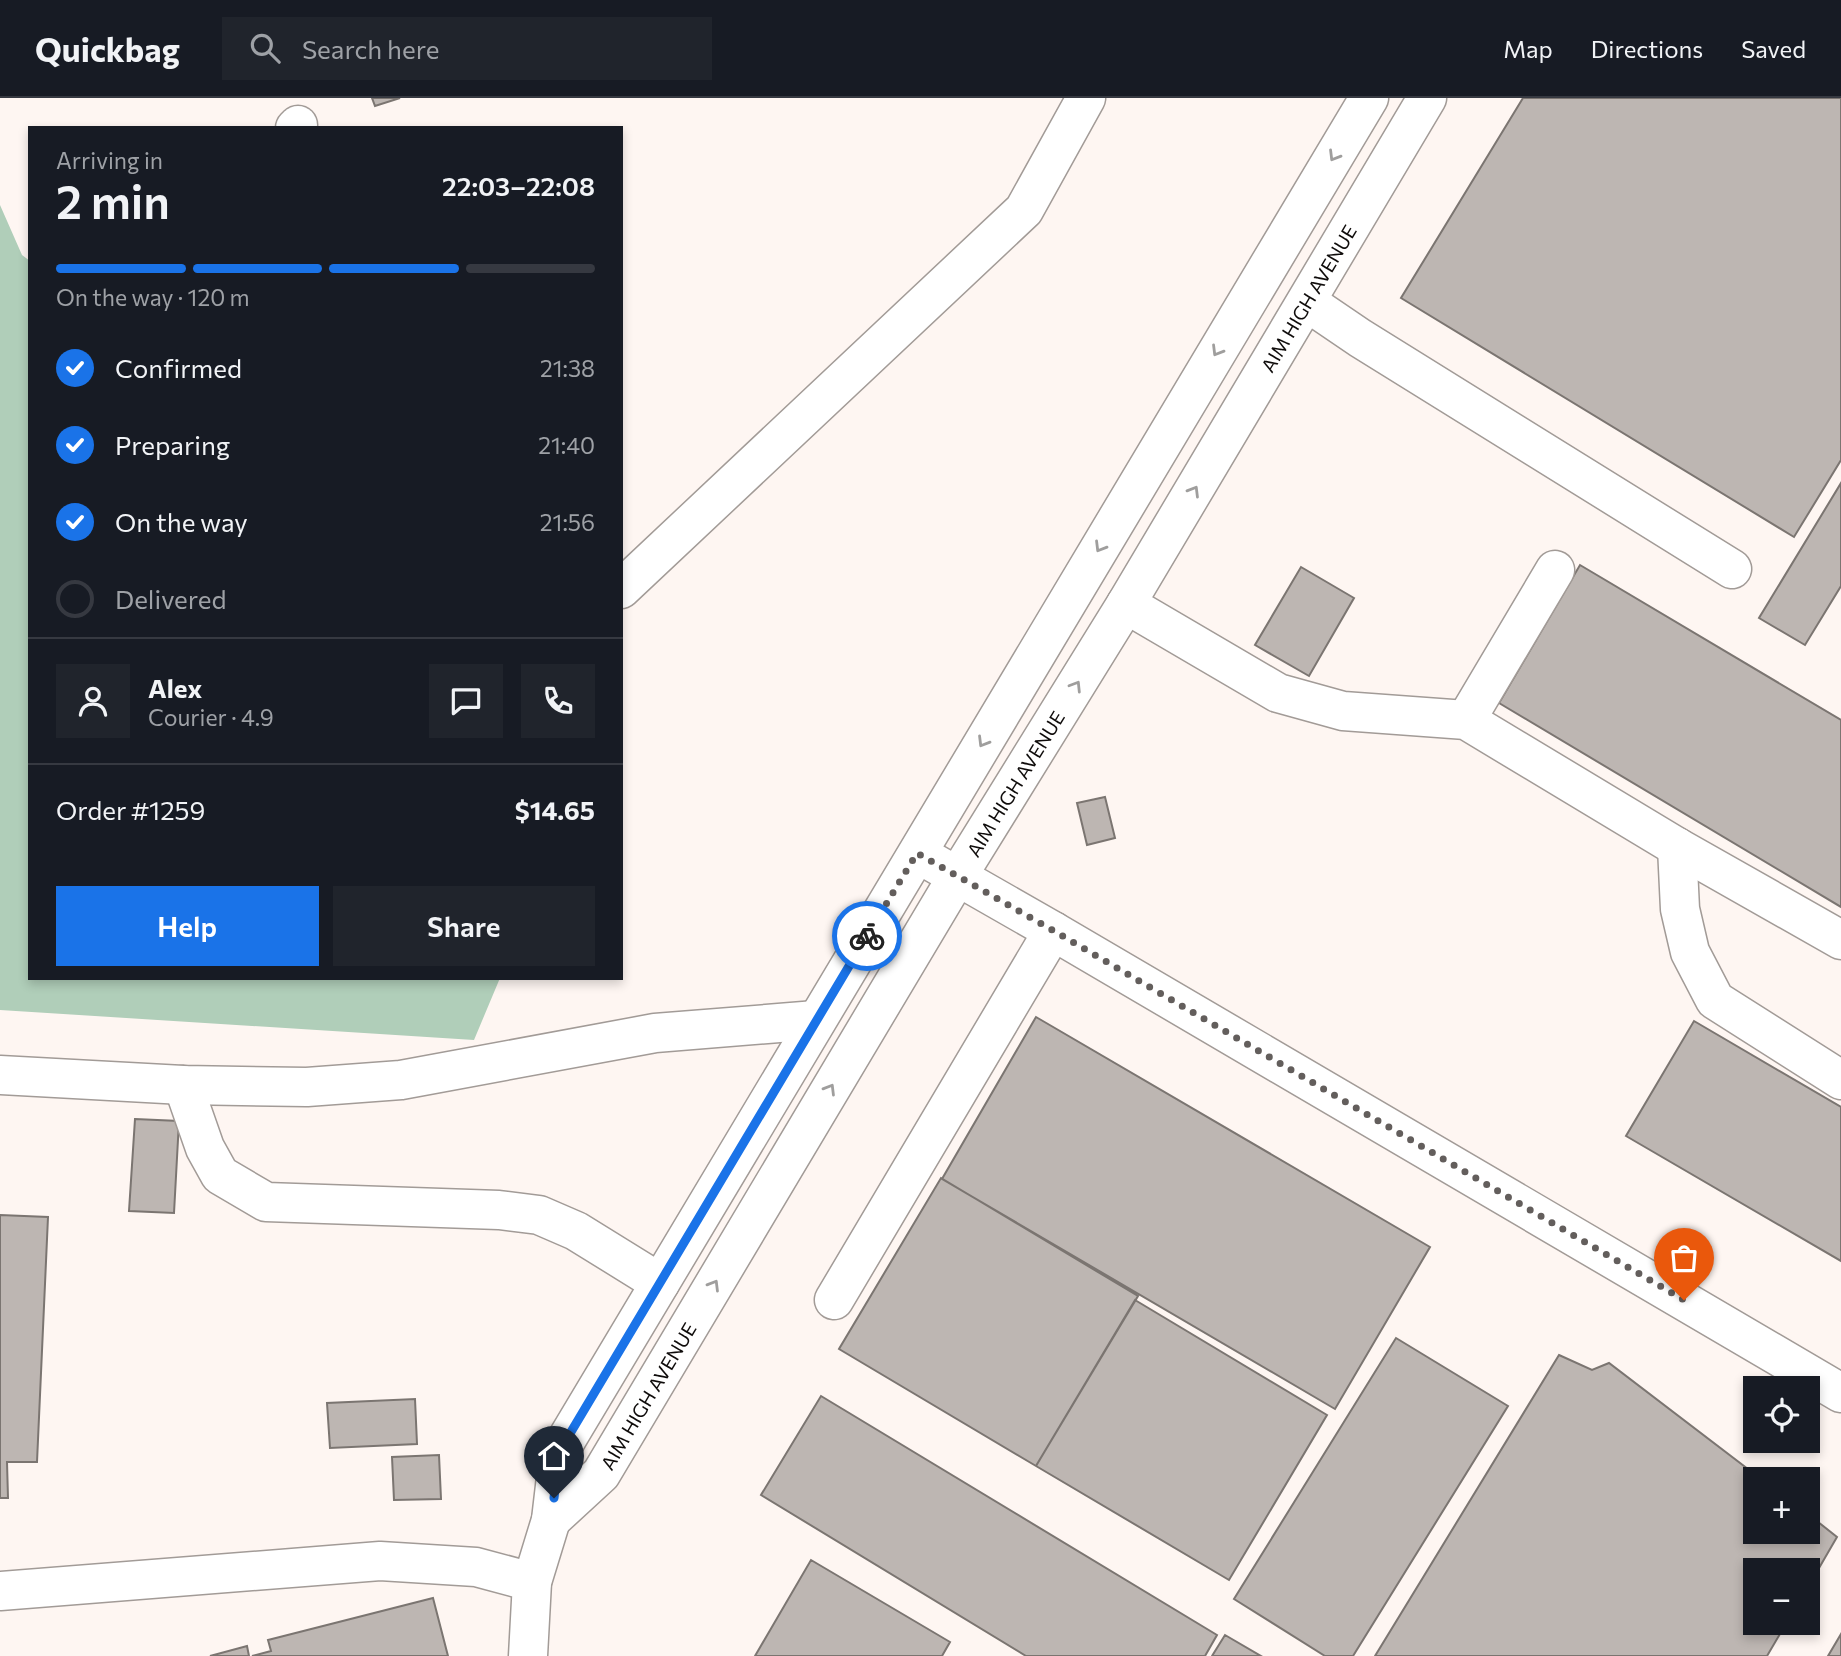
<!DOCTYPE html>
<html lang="en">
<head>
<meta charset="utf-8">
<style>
	:root { --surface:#171b24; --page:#20242c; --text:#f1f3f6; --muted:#9ea1a6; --line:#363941; --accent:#1a73e8 }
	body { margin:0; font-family:Commissioner,sans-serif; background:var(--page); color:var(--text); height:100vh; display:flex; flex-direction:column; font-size:26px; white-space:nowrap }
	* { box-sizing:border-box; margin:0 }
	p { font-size:23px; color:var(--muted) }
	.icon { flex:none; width:38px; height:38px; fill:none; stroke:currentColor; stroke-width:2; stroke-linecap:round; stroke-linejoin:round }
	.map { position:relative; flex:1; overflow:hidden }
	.panel { position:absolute; left:28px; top:28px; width:595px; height:854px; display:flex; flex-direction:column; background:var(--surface); border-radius:0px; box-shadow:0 4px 10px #0003 }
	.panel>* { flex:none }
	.fabs { position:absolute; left:1743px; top:1278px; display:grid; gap:14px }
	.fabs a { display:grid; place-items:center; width:77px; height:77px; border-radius:0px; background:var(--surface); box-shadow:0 4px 10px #0003; font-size:35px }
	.pin { position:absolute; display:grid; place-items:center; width:60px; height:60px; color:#fff; margin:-72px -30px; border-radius:50% 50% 50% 0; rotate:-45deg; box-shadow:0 0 7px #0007 }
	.pin .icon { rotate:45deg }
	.courier { position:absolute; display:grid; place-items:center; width:70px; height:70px; margin:-35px; border:5px solid #1a73e8; border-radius:50%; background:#fff; color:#222; box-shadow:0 2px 9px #0007 }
	.summary em { font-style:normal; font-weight:600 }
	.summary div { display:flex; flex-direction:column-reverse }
	.summary { display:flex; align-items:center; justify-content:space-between; height:119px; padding:0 28px }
	h1 { font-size:46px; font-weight:600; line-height:52px }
	.bar { display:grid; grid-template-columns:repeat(4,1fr); gap:10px 7px; align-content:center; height:84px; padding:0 28px }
	.bar i { height:9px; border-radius:5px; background:var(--line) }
	.bar .on { background:var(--accent) }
	.bar p { grid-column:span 4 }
	.line { display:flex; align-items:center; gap:18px; padding:0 28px; border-top:2px solid var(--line) }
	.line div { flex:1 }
	.round { display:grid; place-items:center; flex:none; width:74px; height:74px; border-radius:0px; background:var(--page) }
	ol { padding:0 28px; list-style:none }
	li { display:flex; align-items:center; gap:21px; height:77px }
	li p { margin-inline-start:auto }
	li .icon { padding:7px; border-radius:50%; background:var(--accent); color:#fff; stroke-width:4 }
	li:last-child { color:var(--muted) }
	li i { width:38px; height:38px; border:4px solid var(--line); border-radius:50% }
	.primary-button { display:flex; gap:14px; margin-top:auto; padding:14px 28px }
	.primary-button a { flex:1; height:80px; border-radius:0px; background:var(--accent); color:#fff; font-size:28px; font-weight:600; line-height:80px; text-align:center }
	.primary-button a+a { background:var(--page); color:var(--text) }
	header { display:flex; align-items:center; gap:42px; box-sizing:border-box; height:98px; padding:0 35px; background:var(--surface); border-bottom:2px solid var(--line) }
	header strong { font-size:33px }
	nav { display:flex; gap:38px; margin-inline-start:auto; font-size:24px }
	.search { width:490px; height:63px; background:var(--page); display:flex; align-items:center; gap:18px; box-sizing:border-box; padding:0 24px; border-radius:0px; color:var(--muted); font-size:26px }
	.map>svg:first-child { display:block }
	.forest { fill:#b0ceb9 }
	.building { fill:#bdb6b2; stroke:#7b7571; stroke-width:2 }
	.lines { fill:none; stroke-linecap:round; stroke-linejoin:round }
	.minor-casing { stroke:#a29b97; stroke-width:41 }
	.minor { stroke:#fff; stroke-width:38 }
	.oneway { stroke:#9f9e9d }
	.done { stroke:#635e5c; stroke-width:7; stroke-dasharray:0 12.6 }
	.route { stroke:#1a73e8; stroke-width:9 }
	.labels { text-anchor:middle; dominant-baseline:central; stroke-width:7; stroke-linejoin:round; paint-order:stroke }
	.street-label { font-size:19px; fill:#0f0c0b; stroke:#fff }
</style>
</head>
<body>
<header>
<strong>Quickbag</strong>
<div class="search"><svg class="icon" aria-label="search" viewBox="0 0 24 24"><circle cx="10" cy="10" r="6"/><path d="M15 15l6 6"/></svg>Search here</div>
<nav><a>Map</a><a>Directions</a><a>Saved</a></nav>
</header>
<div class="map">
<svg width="1841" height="1558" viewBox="0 0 1841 1558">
	<rect width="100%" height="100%" fill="#fef6f2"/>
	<path class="forest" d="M0,107L22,157L30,163V880H500L474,942L0,912Z"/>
	<path class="building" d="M372,0H400L375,8Z
		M1523,0H1841V362L1794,439L1401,200Z
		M1841,385V488L1805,547L1759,520Z
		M1580,467L1841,622V809L1499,605Z
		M1301,469L1354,500L1309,578L1255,547Z
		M1105,699L1115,740L1087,747L1077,705Z
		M1036,919L1430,1149L1335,1311L942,1081Z
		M1694,923L1841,1009V1163L1626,1038Z
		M135,1021L179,1023L174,1115L129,1113Z
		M941,1080L1138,1198L1036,1368L839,1251Z
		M0,1117L48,1119L37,1364H7L8,1400H0Z
		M1135,1202L1327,1317L1229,1482L1036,1368Z
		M1396,1240L1508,1308L1353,1558H1325L1234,1501Z
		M1559,1257L1592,1272L1609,1265L1761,1381H1755V1433H1808V1416L1837,1439L1808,1489V1472H1755V1524H1787L1767,1558H1375Z
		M821,1298L1217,1537L1205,1558H1026L761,1397Z
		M415,1301L417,1346L330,1350L327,1305Z
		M439,1357L441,1401L394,1402L392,1359Z
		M811,1462L950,1544L942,1558H755Z
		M433,1500L448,1558H252L271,1553L268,1542Z
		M1841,1536V1558H1828Z
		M1225,1537L1261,1558H1212Z
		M247,1548L249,1558H210Z"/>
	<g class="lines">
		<g class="minor-casing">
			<g id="minor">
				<path d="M295,30L298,27"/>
				<path d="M1307,204L1360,240L1732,471"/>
				<path d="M621,491L1024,112L1086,0"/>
				<path d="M1126,506L1278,595L1343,613L1466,622L1677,749L1841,842"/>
				<path d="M1466,622L1555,472"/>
				<path d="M1677,749L1680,811L1690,854L1715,902L1841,982"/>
				<path d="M934,765L1053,833L1841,1295"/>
				<path d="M0,977L183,987L307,989L401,982L655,935L816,922"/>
				<path d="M183,987L205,1050L220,1077L266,1104L499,1112L539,1117L576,1133L660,1185"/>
				<path d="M834,1202L1053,833"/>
				<path id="s1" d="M551,1422L601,1376L957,779L1126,506L1427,0"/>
				<path d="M0,1493L380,1463L476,1469L532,1484"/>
				<path d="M528,1558L532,1484L551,1422L559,1354L1369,0"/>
			</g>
		</g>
		<use href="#minor" class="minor"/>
	</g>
	<defs><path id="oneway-chevron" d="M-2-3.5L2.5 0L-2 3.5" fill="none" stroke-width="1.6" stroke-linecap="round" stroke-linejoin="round" transform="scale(1.75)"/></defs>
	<g class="oneway">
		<use href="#oneway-chevron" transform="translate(1334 58) rotate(121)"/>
		<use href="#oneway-chevron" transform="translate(1217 253) rotate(121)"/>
		<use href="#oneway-chevron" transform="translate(1194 393) rotate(-59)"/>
		<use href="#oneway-chevron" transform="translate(1100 449) rotate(121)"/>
		<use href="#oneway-chevron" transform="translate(1076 588) rotate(-58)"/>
		<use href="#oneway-chevron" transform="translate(983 644) rotate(121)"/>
		<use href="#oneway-chevron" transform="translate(830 991) rotate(-59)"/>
		<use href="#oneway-chevron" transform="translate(714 1187) rotate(-59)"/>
	</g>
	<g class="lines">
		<path class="done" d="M867,838L917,755L1054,833L1684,1202"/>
		<path class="route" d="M554,1400L559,1354L867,838"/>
	</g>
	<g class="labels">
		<g class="street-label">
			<text stroke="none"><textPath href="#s1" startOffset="1440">AIM HIGH AVENUE</textPath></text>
			<text stroke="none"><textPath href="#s1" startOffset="873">AIM HIGH AVENUE</textPath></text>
			<text stroke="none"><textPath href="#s1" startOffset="159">AIM HIGH AVENUE</textPath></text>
		</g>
	</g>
</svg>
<div class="fabs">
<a><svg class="icon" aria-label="locate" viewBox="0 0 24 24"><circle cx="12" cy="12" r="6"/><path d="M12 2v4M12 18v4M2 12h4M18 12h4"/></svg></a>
<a>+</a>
<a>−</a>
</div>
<div class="pin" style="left:1684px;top:1202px;background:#ea580c"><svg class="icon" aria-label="bag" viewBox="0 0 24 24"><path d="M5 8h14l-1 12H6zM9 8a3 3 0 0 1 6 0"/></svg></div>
<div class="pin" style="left:554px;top:1400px;background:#1f2937"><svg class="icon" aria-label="home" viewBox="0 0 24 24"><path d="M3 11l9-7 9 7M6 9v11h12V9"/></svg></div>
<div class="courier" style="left:867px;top:838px"><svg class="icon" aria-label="bike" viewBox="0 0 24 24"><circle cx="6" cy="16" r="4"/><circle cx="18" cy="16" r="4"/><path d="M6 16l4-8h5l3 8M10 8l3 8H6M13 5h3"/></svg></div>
<section class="panel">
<div class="summary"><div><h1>2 min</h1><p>Arriving in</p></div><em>22:03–22:08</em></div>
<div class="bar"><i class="on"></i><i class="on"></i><i class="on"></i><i></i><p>On the way · 120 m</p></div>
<ol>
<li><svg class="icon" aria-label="check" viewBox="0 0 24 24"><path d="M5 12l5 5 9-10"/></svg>Confirmed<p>21:38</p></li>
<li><svg class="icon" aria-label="check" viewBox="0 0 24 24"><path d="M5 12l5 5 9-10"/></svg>Preparing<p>21:40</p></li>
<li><svg class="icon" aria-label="check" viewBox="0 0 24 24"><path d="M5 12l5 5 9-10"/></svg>On the way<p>21:56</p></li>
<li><i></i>Delivered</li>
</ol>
<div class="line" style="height:126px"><a class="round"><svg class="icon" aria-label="person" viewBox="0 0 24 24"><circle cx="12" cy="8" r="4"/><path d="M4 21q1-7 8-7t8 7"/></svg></a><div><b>Alex</b><p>Courier · 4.9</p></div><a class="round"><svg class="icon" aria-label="chat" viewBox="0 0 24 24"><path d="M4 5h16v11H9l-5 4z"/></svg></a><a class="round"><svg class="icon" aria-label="phone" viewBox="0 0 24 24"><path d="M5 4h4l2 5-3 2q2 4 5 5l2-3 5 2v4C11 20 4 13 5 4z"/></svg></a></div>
<div class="line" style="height:91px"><div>Order #1259</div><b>$14.65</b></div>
<div class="primary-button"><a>Help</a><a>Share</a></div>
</section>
</div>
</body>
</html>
